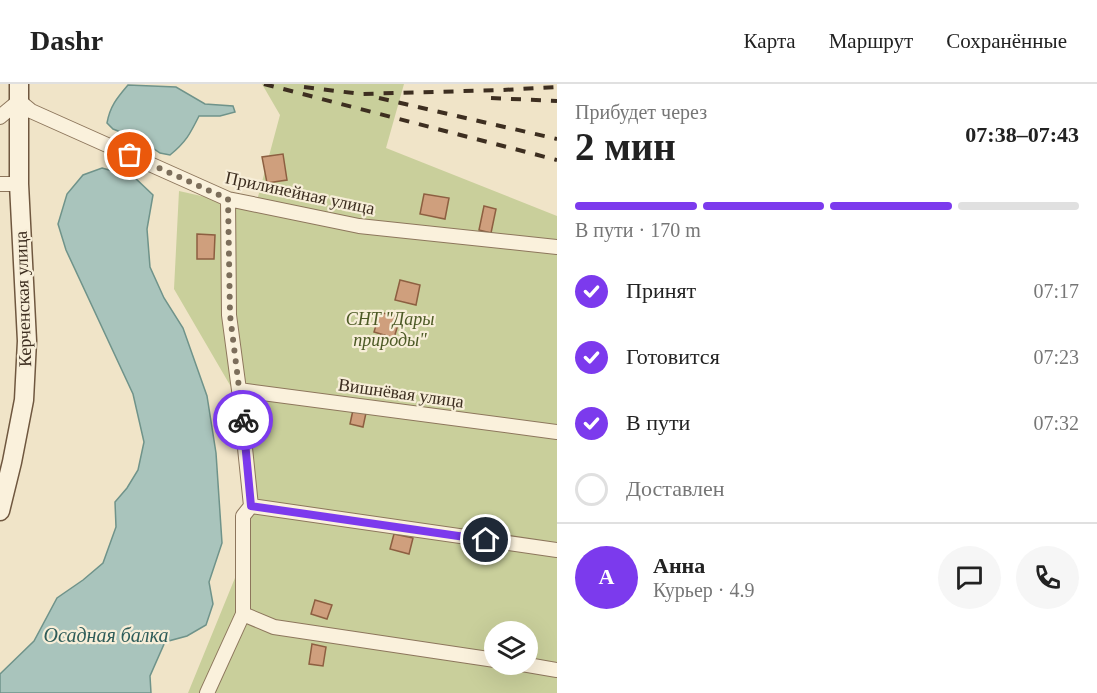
<!DOCTYPE html>
<html lang="ru">
<head>
<meta charset="utf-8">
<style>
	:root { --surface:#fff; --page:#f6f6f6; --text:#222; --muted:#767676; --line:#e0e0e0; --accent:#7c3aed }
	body { margin:0; font-family:"Times New Roman",serif; background:var(--page); color:var(--text); height:100vh; display:flex; flex-direction:column; font-size:22px; white-space:nowrap }
	* { box-sizing:border-box; margin:0 }
	p { font-size:20px; color:var(--muted) }
	.icon { flex:none; width:33px; height:33px; fill:none; stroke:currentColor; stroke-width:2; stroke-linecap:round; stroke-linejoin:round }
	.map { position:relative; flex:1; overflow:hidden }
	.side { display:flex; flex-direction:column; background:var(--surface); width:540px }
	.side>* { flex:none }
	.tools { position:absolute; left:484px; top:537px; display:grid; gap:12px }
	.tools a { display:grid; place-items:center; width:54px; height:54px; border-radius:50%; background:var(--surface); box-shadow:0 6px 24px #0002; font-size:30px }
	.pin { position:absolute; display:grid; place-items:center; width:51px; height:51px; color:#fff; margin:-26px; border:3px solid #fff; border-radius:50%; box-shadow:0 2px 6px #0007 }
	.courier { position:absolute; display:grid; place-items:center; width:60px; height:60px; margin:-30px; border:4px solid #7c3aed; border-radius:50%; background:#fff; color:#222; box-shadow:0 2px 8px #0007 }
	.head em { font-style:normal; font-weight:700 }
	.head div { display:flex; flex-direction:column-reverse }
	.head { display:flex; align-items:center; justify-content:space-between; height:102px; padding:0 18px }
	h1 { font-size:39px; font-weight:700; line-height:45px }
	.bar { display:grid; grid-template-columns:repeat(4,1fr); gap:9px 6px; align-content:center; height:72px; padding:0 18px }
	.bar i { height:8px; border-radius:4px; background:var(--line) }
	.bar .current { background:var(--accent) }
	.bar p { grid-column:span 4 }
	.line { display:flex; align-items:center; gap:15px; padding:0 18px; border-top:2px solid var(--line) }
	.line div { flex:1 }
	.round { display:grid; place-items:center; flex:none; width:63px; height:63px; border-radius:32px; background:var(--page) }
	ol { padding:0 18px; list-style:none }
	li { display:flex; align-items:center; gap:18px; height:66px }
	li p { margin-inline-start:auto }
	li .icon { padding:6px; border-radius:50%; background:var(--accent); color:#fff; stroke-width:4 }
	li:last-child { color:var(--muted) }
	li i { width:33px; height:33px; border:3px solid var(--line); border-radius:50% }
	header { display:flex; align-items:center; gap:36px; box-sizing:border-box; height:84px; padding:0 30px; background:var(--surface); border-bottom:2px solid var(--line) }
	header strong { font-size:28px }
	nav { display:flex; gap:33px; margin-inline-start:auto; font-size:21px }
	main { display:flex; flex:1; min-height:0 }
	.map>svg:first-child { display:block }
	.green { fill:#c9cf9b; fill-rule:evenodd }
	.water { fill:#a9c4bc; stroke:#6f938a; stroke-width:1.5 }
	.building { fill:#cf9f7d; stroke:#8d5f41; stroke-width:1.5 }
	.lines { fill:none; stroke-linecap:round; stroke-linejoin:round }
	.street-casing { stroke:#8d765c; stroke-width:16 }
	.secondary-casing { stroke:#6f573f; stroke-width:21 }
	.street { stroke:#faf1dc; stroke-width:14 }
	.secondary { stroke:#faf1dc; stroke-width:18 }
	.rail { stroke:#3d2e20; stroke-width:4; stroke-dasharray:10 10; stroke-linecap:butt }
	.done { stroke:#7c6e5b; stroke-width:6; stroke-dasharray:0 10.8 }
	.route { stroke:#7c3aed; stroke-width:8 }
	.labels { text-anchor:middle; dominant-baseline:central; stroke-width:4.5; stroke-linejoin:round; paint-order:stroke }
	.street-label { font-size:18px; fill:#3d2e20; stroke:#f7eed8 }
	.park-label { font-size:18px; font-style:italic; fill:#4d5a26; stroke:#f7eed8 }
	.water-label { font-size:20px; font-style:italic; fill:#2f5d5a; stroke:#f7eed8 }
</style>
</head>
<body>
<header>
<strong>Dashr</strong>
<nav><a>Карта</a><a>Маршрут</a><a>Сохранённые</a></nav>
</header>
<main>
<div class="map">
<svg width="557" height="609" viewBox="0 0 557 609">
	<rect width="100%" height="100%" fill="#f0e4c8"/>
	<path class="green" d="M262,0H404L386,64L557,132V609H188L237,489L246,421L234,308L174,205L179,107L255,124L280,31ZM495,548H528V580H495Z"/>
	<path class="water" d="M128,1L176,3L205,20L233,22L235,28L220,32H199C190,50 186,58 170,71L160,69L141,56L113,45L107,39C110,22 117,14 128,1Z
		M102,84L134,93L153,111L147,145L150,183L164,214L183,244L207,312L216,369L222,459L209,498L213,520L206,541L187,552L165,558L150,592L151,609H0V590L34,557L57,514L83,496L103,479L116,443L115,418L127,404L138,386L144,358L133,310L66,166L58,140L67,110L83,91Z"/>
	<path class="building" d="M283,70L287,96L267,99L262,73Z
		M424,110L449,114L445,135L420,130Z
		M484,122L496,125L491,149L479,146Z
		M197,150L215,151L214,175H197Z
		M400,196L420,201L416,221L395,216Z
		M380,228L400,234L394,254L374,248Z
		M353,326L366,329L363,343L350,340Z
		M394,450L413,454L409,470L390,465Z
		M315,516L332,521L327,535L311,530Z
		M312,560L326,563L323,582L309,580Z"/>
	<g class="lines">
		<g class="street-casing">
			<path id="street" d="M0,33L19,17L31,27L228,115L359,142L557,163
				M0,100H19
				M239,306L557,348
				M251,422L557,466
				M243,530L274,543L495,576
				M522,580L557,586
				M207,609L243,530V432L251,422L239,306L229,231L228,115"/>
		</g>
		<g class="secondary-casing">
			<path id="secondary" d="M0,427L12,378L24,316L27,257L19,100V0"/>
		</g>
		<use href="#street" class="street"/>
		<use href="#secondary" class="secondary"/>
		<path class="rail" d="M264,0L557,76
			M304,3L361,10L503,6L557,3
			M379,14L557,55
			M491,14L557,17"/>
	</g>
	<g class="lines">
		<path class="done" d="M130,71L228,115L230,231L243,336"/>
		<path class="route" d="M243,336L251,422L486,456"/>
	</g>
	<g class="labels">
		<g class="street-label">
			<text transform="translate(300 109) rotate(12)">Прилинейная улица</text>
			<text transform="translate(23 215) rotate(-92)">Керченская улица</text>
			<text transform="translate(401 309) rotate(8)">Вишнёвая улица</text>
		</g>
		<g class="park-label">
			<text x="390" y="235">СНТ "Дары<tspan x="390" dy="21">природы"</tspan></text>
		</g>
		<g class="water-label">
			<text x="106" y="551">Осадная балка</text>
		</g>
	</g>
</svg>
<div class="tools">
<a><svg class="icon" aria-label="layers" viewBox="0 0 24 24"><path d="M12 4l9 5-9 5-9-5zM3 14l9 5 9-5"/></svg></a>
</div>
<div class="pin" style="left:130px;top:71px;background:#ea580c"><svg class="icon" aria-label="bag" viewBox="0 0 24 24"><path d="M5 8h14l-1 12H6zM9 8a3 3 0 0 1 6 0"/></svg></div>
<div class="pin" style="left:486px;top:456px;background:#1f2937"><svg class="icon" aria-label="home" viewBox="0 0 24 24"><path d="M3 11l9-7 9 7M6 9v11h12V9"/></svg></div>
<div class="courier" style="left:243px;top:336px"><svg class="icon" aria-label="bike" viewBox="0 0 24 24"><circle cx="6" cy="16" r="4"/><circle cx="18" cy="16" r="4"/><path d="M6 16l4-8h5l3 8M10 8l3 8H6M13 5h3"/></svg></div>
</div>
<section class="side">
<div class="head"><div><h1>2 мин</h1><p>Прибудет через</p></div><em>07:38–07:43</em></div>
<div class="bar"><i class="current"></i><i class="current"></i><i class="current"></i><i></i><p>В пути · 170 m</p></div>
<ol>
<li><svg class="icon" aria-label="check" viewBox="0 0 24 24"><path d="M5 12l5 5 9-10"/></svg>Принят<p>07:17</p></li>
<li><svg class="icon" aria-label="check" viewBox="0 0 24 24"><path d="M5 12l5 5 9-10"/></svg>Готовится<p>07:23</p></li>
<li><svg class="icon" aria-label="check" viewBox="0 0 24 24"><path d="M5 12l5 5 9-10"/></svg>В пути<p>07:32</p></li>
<li><i></i>Доставлен</li>
</ol>
<div class="line" style="height:108px"><b class="round" style="background:var(--accent);color:#fff">А</b><div><b>Анна</b><p>Курьер · 4.9</p></div><a class="round"><svg class="icon" aria-label="chat" viewBox="0 0 24 24"><path d="M4 5h16v11H9l-5 4z"/></svg></a><a class="round"><svg class="icon" aria-label="phone" viewBox="0 0 24 24"><path d="M5 4h4l2 5-3 2q2 4 5 5l2-3 5 2v4C11 20 4 13 5 4z"/></svg></a></div>
</section>
</main>
</body>
</html>
